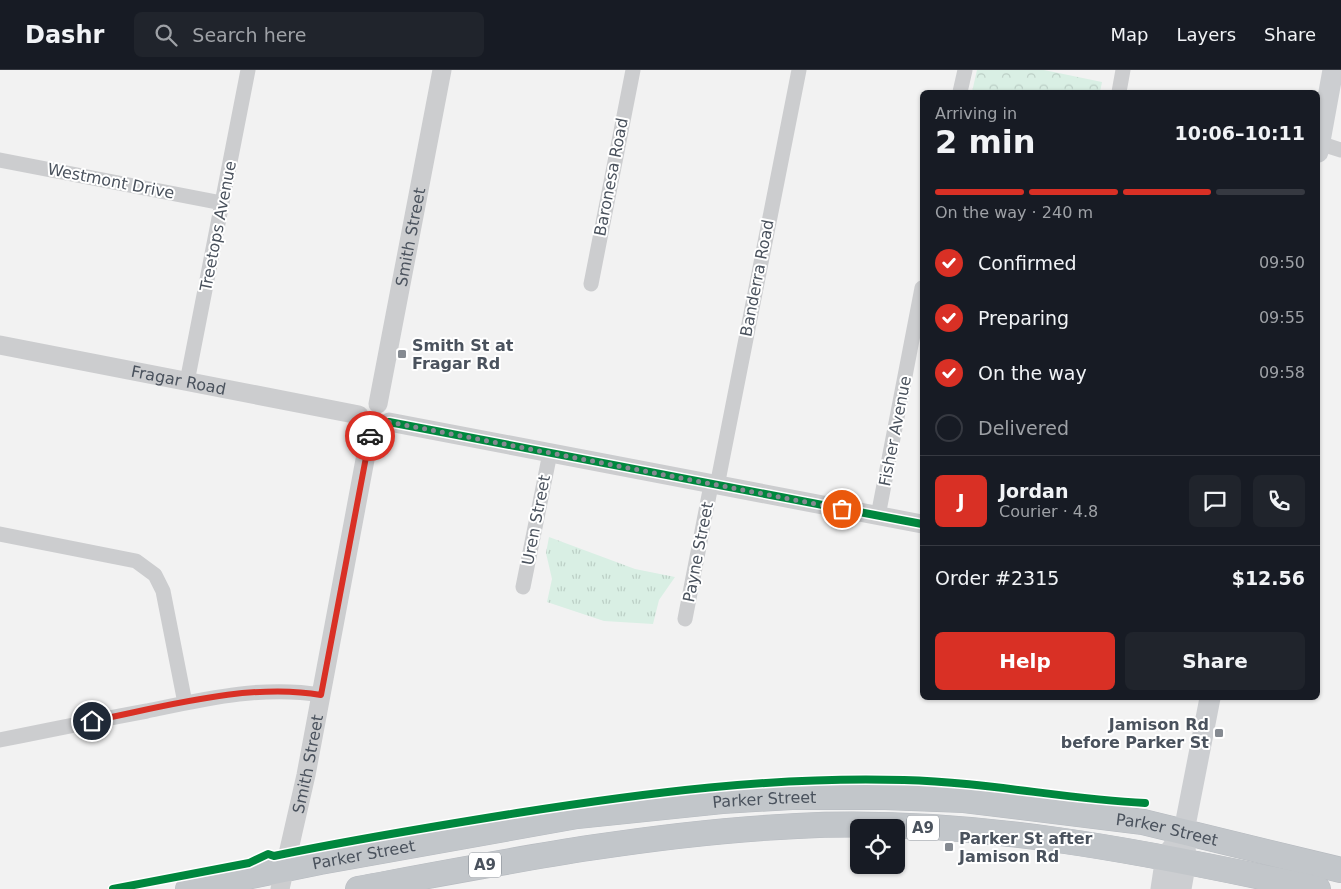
<!DOCTYPE html>
<html lang="en">
<head>
<meta charset="utf-8">
<style>
	:root { --surface:#171b24; --page:#20242c; --text:#f1f3f6; --muted:#9ea1a6; --line:#363941; --accent:#d93025 }
	body { margin:0; font-family:"DejaVu Sans",sans-serif; background:var(--page); color:var(--text); height:100vh; display:flex; flex-direction:column; font-size:19px; white-space:nowrap }
	* { box-sizing:border-box; margin:0 }
	p { font-size:16px; color:var(--muted) }
	.icon { flex:none; width:28px; height:28px; fill:none; stroke:currentColor; stroke-width:2; stroke-linecap:round; stroke-linejoin:round }
	.map { position:relative; flex:1; overflow:hidden }
	.sheet { position:absolute; left:920px; top:20px; width:400px; height:610px; display:flex; flex-direction:column; background:var(--surface); border-radius:8px; box-shadow:0 1px 4px #0004 }
	.sheet>* { flex:none }
	.tools { position:absolute; left:850px; top:749px; display:grid; gap:10px }
	.tools a { display:grid; place-items:center; width:55px; height:55px; border-radius:8px; background:var(--surface); box-shadow:0 1px 4px #0004; font-size:25px }
	.pin { position:absolute; display:grid; place-items:center; width:42px; height:42px; color:#fff; margin:-21px; border:2px solid #fff; border-radius:50%; box-shadow:0 1px 5px #0007 }
	.courier { position:absolute; display:grid; place-items:center; width:50px; height:50px; margin:-25px; border:4px solid #d93025; border-radius:50%; background:#fff; color:#222; box-shadow:0 1px 6px #0007 }
	.headline em { font-style:normal; font-weight:800 }
	.headline div { display:flex; flex-direction:column-reverse }
	.headline { display:flex; align-items:center; justify-content:space-between; height:85px; padding:0 15px }
	h1 { font-size:32px; font-weight:800; line-height:38px }
	.bar { display:grid; grid-template-columns:repeat(4,1fr); gap:8px 5px; align-content:center; height:60px; padding:0 15px }
	.bar i { height:6px; border-radius:4px; background:var(--line) }
	.bar .active { background:var(--accent) }
	.bar p { grid-column:span 4 }
	.line { display:flex; align-items:center; gap:12px; padding:0 15px; border-top:1px solid var(--line) }
	.line div { flex:1 }
	.round { display:grid; place-items:center; flex:none; width:52px; height:52px; border-radius:8px; background:var(--page) }
	ol { padding:0 15px; list-style:none }
	li { display:flex; align-items:center; gap:15px; height:55px }
	li p { margin-inline-start:auto }
	li .icon { padding:5px; border-radius:50%; background:var(--accent); color:#fff; stroke-width:4 }
	li:last-child { color:var(--muted) }
	li i { width:28px; height:28px; border:2px solid var(--line); border-radius:50% }
	.primary-button { display:flex; gap:10px; margin-top:auto; padding:10px 15px }
	.primary-button a { flex:1; height:58px; border-radius:8px; background:var(--accent); color:#fff; font-size:20px; font-weight:800; line-height:58px; text-align:center }
	.primary-button a+a { background:var(--page); color:var(--text) }
	header { display:flex; align-items:center; gap:30px; box-sizing:border-box; height:70px; padding:0 25px; background:var(--surface); border-bottom:1px solid var(--line) }
	header strong { font-size:24px }
	nav { display:flex; gap:28px; margin-inline-start:auto; font-size:18px }
	.search { width:350px; height:45px; background:var(--page); display:flex; align-items:center; gap:12px; box-sizing:border-box; padding:0 18px; border-radius:8px; color:var(--muted); font-size:19px }
	.map>svg:first-child { display:block }
	.grass { fill:url(#grass-tufts) }
	.park { fill:url(#park-crowns) }
	.lines { fill:none; stroke-linecap:round; stroke-linejoin:round }
	.trunk-casing { stroke:#b7bbc0; stroke-width:26 }
	.minor { stroke:#cccdcf; stroke-width:15 }
	.tertiary { stroke:#cccdcf; stroke-width:19 }
	.secondary { stroke:#ccced1; stroke-width:21 }
	.trunk { stroke:#c2c6ca; stroke-width:25 }
	.cycleway-casing { stroke:#fff; stroke-width:11 }
	.cycleway { stroke:#00873e; stroke-width:8 }
	.done { stroke:#858a91; stroke-width:5; stroke-dasharray:0 9 }
	.route { stroke:#d93025; stroke-width:6 }
	.poi-dot { fill:#858a91; stroke:#fff; stroke-width:2 }
	.labels { text-anchor:middle; dominant-baseline:central; stroke-width:4; stroke-linejoin:round; paint-order:stroke }
	.shield { fill:#fff; stroke:#80868e; stroke-width:1 }
	.shield-label { font-size:15px; font-weight:bold; fill:#4a525d }
	.street-label { font-size:16px; fill:#4a525d; stroke:#fff }
	.poi-label { font-size:16px; font-weight:bold; fill:#4a525d; stroke:#fff; text-anchor:start }
</style>
</head>
<body>
<header>
<strong>Dashr</strong>
<div class="search"><svg class="icon" aria-label="search" viewBox="0 0 24 24"><circle cx="10" cy="10" r="6"/><path d="M15 15l6 6"/></svg>Search here</div>
<nav><a>Map</a><a>Layers</a><a>Share</a></nav>
</header>
<div class="map">
<svg width="1341" height="819" viewBox="0 0 1341 819">
	<defs>
		<pattern id="grass-tufts" width="24" height="20" patternUnits="userSpaceOnUse" patternTransform="scale(1.25)"><rect width="24" height="20" fill="#d9efe4"/><path d="M3 7l-1-3M5 7V3M7 7l1-3M15 17l-1-3M17 17v-4M19 17l1-3" fill="none" stroke="#bccfc6"/></pattern>
		<pattern id="park-crowns" width="20" height="18" patternUnits="userSpaceOnUse" patternTransform="scale(1.25)"><rect width="20" height="18" fill="#d9efe4"/><path d="M2 6a3 3 0 1 1 6 0M12 15a3 3 0 1 1 6 0" fill="none" stroke="#bccfc6"/></pattern>
	</defs>
	<rect width="100%" height="100%" fill="#f2f2f2"/>
	<path class="grass" d="M549,467L635,499L675,507L659,530L653,554L604,551L547,532L552,509L546,483Z"/>
	<path class="park" d="M977,0H1044L1102,12L1100,22H972Z"/>
	<g class="lines">
		<g class="trunk-casing">
			<g id="trunk">
				<path id="s4" d="M188,819L320,792L577,746L722,731L792,727H885L964,730L1143,752L1341,800"/>
				<path d="M358,819C503,792 649,763 797,756C973,747 1147,782 1318,819"/>
			</g>
		</g>
		<path class="minor" d="M960,22L965,0
			M1119,22L1123,0
			M1319,73L1341,80
			M0,90L222,133
			M591,214L633,0
			M187,312L248,0
			M717,416L799,0
			M878,446L922,218
			M0,464L136,491L155,505L163,521L185,633
			M523,517L550,383
			M685,549L711,415
			M0,670C49,660 98,650 147,641C204,629 263,615 321,625"/>
		<g class="tertiary">
			<path id="s1" d="M0,275L359,345"/>
			<path id="s2" d="M378,334L442,0"/>
			<path d="M389,352L922,454"/>
			<path id="s3" d="M280,819L306,705L370,363"/>
		</g>
		<path class="secondary" d="M1318,82L1333,0
			M1161,819L1166,786L1175,775
			M1181,819L1186,790L1184,761L1210,628"/>
		<use href="#trunk" class="trunk"/>
		<g class="cycleway-casing">
			<path id="cycleway" d="M389,352L922,454
				M113,819L249,793L268,784L274,786C355,769 436,756 517,743C645,723 774,706 904,710C985,712 1065,729 1145,733"/>
		</g>
		<use href="#cycleway" class="cycleway"/>
	</g>
	<g class="lines">
		<path class="done" d="M370,366V363L384,360L389,352L842,439"/>
		<path class="route" d="M92,651C163,637 250,612 321,625L370,366"/>
	</g>
	<g class="poi-dot">
		<rect x="397" y="279" width="10" height="10" rx="2.5"/>
		<rect x="1214" y="658" width="10" height="10" rx="2.5"/>
		<rect x="944" y="772" width="10" height="10" rx="2.5"/>
	</g>
	<g class="labels">
		<g class="shield">
			<rect x="907" y="745.5" width="32" height="25" rx="4"/>
			<rect x="469" y="782.5" width="32" height="25" rx="4"/>
		</g>
		<g class="shield-label">
			<text x="923" y="758">A9</text>
			<text x="485" y="795">A9</text>
		</g>
		<g class="street-label">
			<text transform="translate(611 107) rotate(-79)">Baronesa Road</text>
			<text transform="translate(111 111) rotate(11)">Westmont Drive</text>
			<text transform="translate(218 156) rotate(-79)">Treetops Avenue</text>
			<text stroke="none"><textPath href="#s2" startOffset="170">Smith Street</textPath></text>
			<text transform="translate(757 208) rotate(-79)">Banderra Road</text>
			<text stroke="none"><textPath href="#s1" startOffset="182">Fragar Road</textPath></text>
			<text transform="translate(895 361) rotate(-79)">Fisher Avenue</text>
			<text transform="translate(536 450) rotate(-79)">Uren Street</text>
			<text transform="translate(698 482) rotate(-79)">Payne Street</text>
			<text stroke="none"><textPath href="#s3" startOffset="128">Smith Street</textPath></text>
			<text stroke="none"><textPath href="#s4" startOffset="584">Parker Street</textPath></text>
			<text stroke="none"><textPath href="#s4" startOffset="989">Parker Street</textPath></text>
			<text stroke="none"><textPath href="#s4" startOffset="179">Parker Street</textPath></text>
		</g>
		<g class="poi-label">
			<text x="412" y="275">Smith St at<tspan x="412" dy="18">Fragar Rd</tspan></text>
			<text x="1209" y="654" text-anchor="end">Jamison Rd<tspan x="1209" dy="18">before Parker St</tspan></text>
			<text x="959" y="768">Parker St after<tspan x="959" dy="18">Jamison Rd</tspan></text>
		</g>
	</g>
</svg>
<div class="tools">
<a><svg class="icon" aria-label="locate" viewBox="0 0 24 24"><circle cx="12" cy="12" r="6"/><path d="M12 2v4M12 18v4M2 12h4M18 12h4"/></svg></a>
</div>
<div class="pin" style="left:842px;top:439px;background:#ea580c"><svg class="icon" aria-label="bag" viewBox="0 0 24 24"><path d="M5 8h14l-1 12H6zM9 8a3 3 0 0 1 6 0"/></svg></div>
<div class="pin" style="left:92px;top:651px;background:#1f2937"><svg class="icon" aria-label="home" viewBox="0 0 24 24"><path d="M3 11l9-7 9 7M6 9v11h12V9"/></svg></div>
<div class="courier" style="left:370px;top:366px"><svg class="icon" aria-label="car" viewBox="0 0 24 24"><path d="M5 17H2v-5l4-1 3-4h7l3 4 3 1v5h-3M9 17h6M6 11h13"/><circle cx="7" cy="17" r="2"/><circle cx="17" cy="17" r="2"/></svg></div>
<section class="sheet">
<div class="headline"><div><h1>2 min</h1><p>Arriving in</p></div><em>10:06–10:11</em></div>
<div class="bar"><i class="active"></i><i class="active"></i><i class="active"></i><i></i><p>On the way · 240 m</p></div>
<ol>
<li><svg class="icon" aria-label="check" viewBox="0 0 24 24"><path d="M5 12l5 5 9-10"/></svg>Confirmed<p>09:50</p></li>
<li><svg class="icon" aria-label="check" viewBox="0 0 24 24"><path d="M5 12l5 5 9-10"/></svg>Preparing<p>09:55</p></li>
<li><svg class="icon" aria-label="check" viewBox="0 0 24 24"><path d="M5 12l5 5 9-10"/></svg>On the way<p>09:58</p></li>
<li><i></i>Delivered</li>
</ol>
<div class="line" style="height:90px"><b class="round" style="background:var(--accent);color:#fff">J</b><div><b>Jordan</b><p>Courier · 4.8</p></div><a class="round"><svg class="icon" aria-label="chat" viewBox="0 0 24 24"><path d="M4 5h16v11H9l-5 4z"/></svg></a><a class="round"><svg class="icon" aria-label="phone" viewBox="0 0 24 24"><path d="M5 4h4l2 5-3 2q2 4 5 5l2-3 5 2v4C11 20 4 13 5 4z"/></svg></a></div>
<div class="line" style="height:65px"><div>Order #2315</div><b>$12.56</b></div>
<div class="primary-button"><a>Help</a><a>Share</a></div>
</section>
</div>
</body>
</html>
